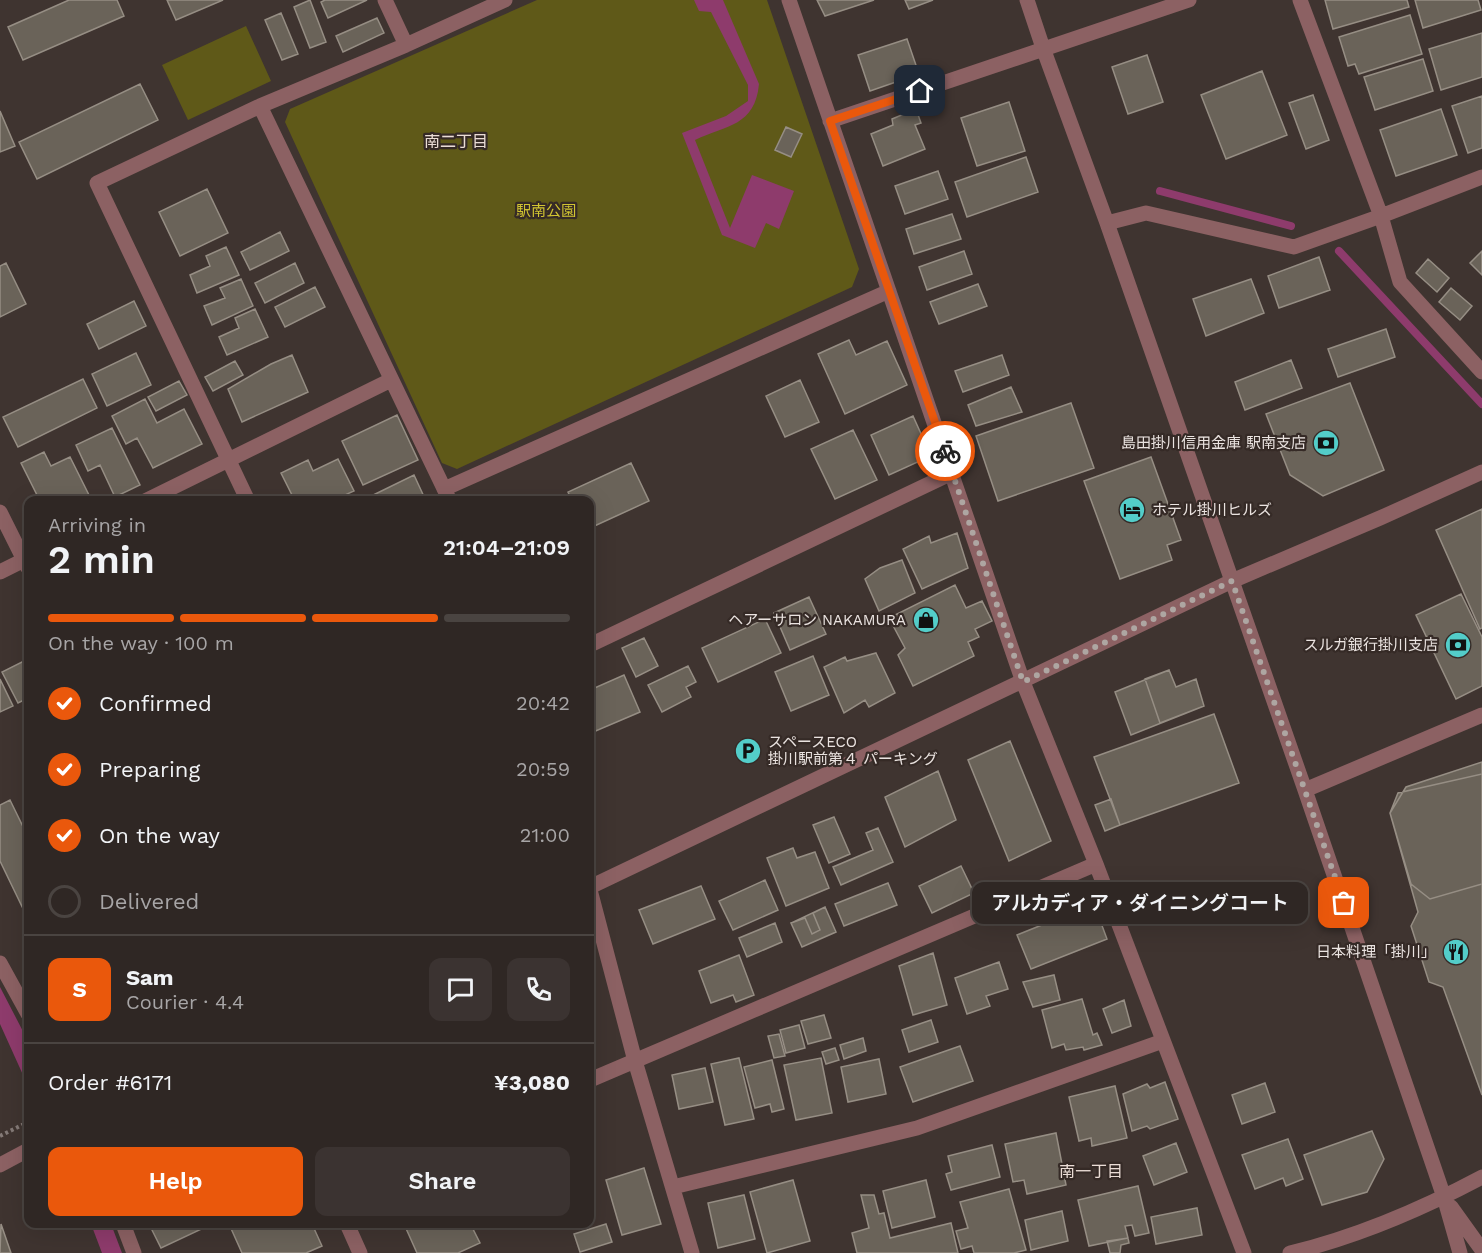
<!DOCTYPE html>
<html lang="en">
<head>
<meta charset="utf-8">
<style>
	:root { --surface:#2f2724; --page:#3b3331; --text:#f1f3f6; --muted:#a7a5a6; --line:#4a4441; --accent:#ea580c }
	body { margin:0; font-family:"Work Sans","Noto Sans JP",sans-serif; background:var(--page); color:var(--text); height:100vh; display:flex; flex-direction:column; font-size:22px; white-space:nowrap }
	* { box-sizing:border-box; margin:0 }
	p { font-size:20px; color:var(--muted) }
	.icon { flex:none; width:33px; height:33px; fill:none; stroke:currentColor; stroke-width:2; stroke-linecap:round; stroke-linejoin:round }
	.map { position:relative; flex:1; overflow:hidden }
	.side { position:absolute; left:24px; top:496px; width:570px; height:732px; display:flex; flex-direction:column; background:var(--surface); border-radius:12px; box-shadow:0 6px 24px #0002,0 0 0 2px var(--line) }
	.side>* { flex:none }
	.pin { position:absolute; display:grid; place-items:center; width:51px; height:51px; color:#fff; margin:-26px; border-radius:12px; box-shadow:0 3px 9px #0006 }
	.courier { position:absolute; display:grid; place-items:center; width:60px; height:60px; margin:-30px; border:4px solid #ea580c; border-radius:50%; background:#fff; color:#222; box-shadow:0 2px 8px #0007 }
	.bubble { position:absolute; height:42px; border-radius:12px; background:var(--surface); box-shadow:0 6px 24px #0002,0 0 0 2px var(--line); font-size:20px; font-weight:600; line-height:42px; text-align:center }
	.summary em { font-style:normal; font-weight:600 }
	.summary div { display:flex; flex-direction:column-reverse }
	.summary { display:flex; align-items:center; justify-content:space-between; height:102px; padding:0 24px }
	h1 { font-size:39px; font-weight:600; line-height:45px }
	.bar { display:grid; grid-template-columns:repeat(4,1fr); gap:9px 6px; align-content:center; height:72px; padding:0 24px }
	.bar i { height:8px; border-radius:4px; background:var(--line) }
	.bar .on { background:var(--accent) }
	.bar p { grid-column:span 4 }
	.line { display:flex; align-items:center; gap:15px; padding:0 24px; border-top:2px solid var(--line) }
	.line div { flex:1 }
	.round { display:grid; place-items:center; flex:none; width:63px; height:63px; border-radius:12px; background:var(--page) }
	ol { padding:0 24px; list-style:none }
	li { display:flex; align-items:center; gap:18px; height:66px }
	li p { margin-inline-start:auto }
	li .icon { padding:6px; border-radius:50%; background:var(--accent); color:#fff; stroke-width:4 }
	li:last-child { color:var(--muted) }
	li i { width:33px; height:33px; border:3px solid var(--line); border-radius:50% }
	.cta { display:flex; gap:12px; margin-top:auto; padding:12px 24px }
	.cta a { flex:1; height:69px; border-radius:12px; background:var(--accent); color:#fff; font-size:24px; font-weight:600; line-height:69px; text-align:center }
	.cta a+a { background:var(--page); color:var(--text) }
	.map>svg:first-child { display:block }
	.green { fill:#5f5918 }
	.water { fill:#8e3b6c }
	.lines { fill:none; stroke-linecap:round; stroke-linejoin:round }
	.stream { stroke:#8e3b6c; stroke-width:8 }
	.building { fill:#6a6359; stroke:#968e84; stroke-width:1.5 }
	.path { stroke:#847a77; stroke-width:4; stroke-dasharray:3 3; stroke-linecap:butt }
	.minor { stroke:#8c6163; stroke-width:15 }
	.done { stroke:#aea6a2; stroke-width:6; stroke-dasharray:0 10.8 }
	.route { stroke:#ea580c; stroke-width:8 }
	.labels { text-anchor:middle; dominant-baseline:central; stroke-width:4.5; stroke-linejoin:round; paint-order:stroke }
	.park-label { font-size:15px; fill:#d1c431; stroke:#352a26 }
	.poi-label { font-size:15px; fill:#eae3e0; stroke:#352a26; text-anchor:end }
	.neighbourhood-label { font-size:16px; fill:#eadcd5; stroke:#352a26 }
</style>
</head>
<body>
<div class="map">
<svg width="1482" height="1253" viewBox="0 0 1482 1253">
	<rect width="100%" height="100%" fill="#3f3430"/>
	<path class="green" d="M537,0H767L859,269L852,287L457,469L442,463L285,122L290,109Z
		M246,26L271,81L188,120L162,65Z"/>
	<path class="water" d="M694,0H723L759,84C755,126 727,125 695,140L730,228L752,175L794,191L779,229L766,223L755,248L722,235L682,133L726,116L748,101V85L711,12L699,11Z
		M0,987L28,1041V1086L0,1024Z
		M91,1224H111L122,1253H102Z"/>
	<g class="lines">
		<path class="stream" d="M1160,191L1291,226
			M1339,251L1482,404"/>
	</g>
	<path class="building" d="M69,0H117L124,16L23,60L8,27Z
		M167,0H223L176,20Z
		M310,0L326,42L310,48L294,7Z
		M325,0H367L328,18L321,2Z
		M817,0H874L825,16Z
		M905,0H933L909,9Z
		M1325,0H1407L1409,7L1333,29Z
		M1415,0H1478L1481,10L1423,28Z
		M281,13L298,54L282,60L265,20Z
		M1410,15L1422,54L1359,74L1355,64L1348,66L1339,37Z
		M377,18L384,33L343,52L336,36Z
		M1482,33V77L1441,90L1429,49Z
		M907,39L919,74L870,91L858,55Z
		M1147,55L1163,102L1128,114L1112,67Z
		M1423,59L1433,91L1375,110L1364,77Z
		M1262,71L1287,135L1226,159L1201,95Z
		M140,84L158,120L37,179L19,142Z
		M1313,95L1329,140L1306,149L1289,103Z
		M1482,96V148L1468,153L1452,106Z
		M1009,102L1025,151L977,166L961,118Z
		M916,109L921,123L915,125L925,149L883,166L871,134L893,125L892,119Z
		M1441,109L1457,155L1396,176L1380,130Z
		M0,111L15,146L0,152Z
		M786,127L802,134L791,157L775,150Z
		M1026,157L1038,192L967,217L955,182Z
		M938,171L948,199L905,214L895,186Z
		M207,189L228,233L180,256L159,212Z
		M952,214L961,239L914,254L906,229Z
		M280,232L289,251L250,270L241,252Z
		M226,247L239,275L197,293L190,275L210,266L206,256Z
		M964,251L972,274L927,290L919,267Z
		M1482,251V275L1470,263Z
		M1319,257L1330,290L1279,308L1268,276Z
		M1428,259L1449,278L1437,292L1416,273Z
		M6,263L26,304L0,317V266Z
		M295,263L304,283L265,303L255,283Z
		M241,279L253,306L212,325L204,306L225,298L220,288Z
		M1251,279L1264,313L1206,336L1193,299Z
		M978,284L987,306L939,324L930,302Z
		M315,287L325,307L285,327L275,307Z
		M1451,288L1472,306L1460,320L1439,302Z
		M134,301L146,326L99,349L87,324Z
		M255,309L268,337L227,355L219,337L239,328L235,318Z
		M1386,329L1395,357L1338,377L1328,349Z
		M849,340L856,355L887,341L907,385L845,414L818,354Z
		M136,353L151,385L107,406L92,374Z
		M292,355L308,392L242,422L228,389L271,364Z
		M1002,355L1009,375L963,392L955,371Z
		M1291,360L1302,388L1245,410L1235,382Z
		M235,361L243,375L213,391L205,377Z
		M83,379L97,408L18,447L3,417Z
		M800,380L819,422L785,437L766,396Z
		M179,381L187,395L156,411L148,397Z
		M1350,383L1384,470L1323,496L1290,475L1266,414Z
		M1011,387L1022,412L976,426L968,405Z
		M145,399L157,423L184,409L202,444L153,468L137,438L126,444L112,416Z
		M1071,403L1094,468L998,501L976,436Z
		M397,415L418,460L363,485L342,441Z
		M913,416L931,456L889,475L871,435Z
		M112,428L140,485L115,497L100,465L88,471L76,445Z
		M853,430L877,480L835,499L811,449Z
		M44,452L51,466L70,457L92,501H40L21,463Z
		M1151,457L1181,540L1167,545L1172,560L1120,579L1084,481Z
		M338,459L354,491L332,501H295L281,473L308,460L313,471Z
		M631,463L649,501L590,528V501H572L568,492Z
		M414,475L426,501H361Z
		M1482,509V628L1480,629L1436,530Z
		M957,533L968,568L922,589L903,549L929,536L931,543Z
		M902,560L915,593L879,611L865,579L880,568Z
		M955,585L966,608L982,601L992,621L975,629L979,637L968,642L974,656L913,686L898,655L905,648L889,618Z
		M1461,594L1482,637V686L1456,699L1416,615Z
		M809,597L826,634L790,650L774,613Z
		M765,619L781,653L718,682L702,648Z
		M644,638L658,666L636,677L622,648Z
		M876,653L895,693L869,707L865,700L844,713L824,667L845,657L847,661Z
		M813,656L829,695L791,711L775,672Z
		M28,659V698L18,703L2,672Z
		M688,666L696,682L686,687L691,697L662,712L648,685Z
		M1169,670L1176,687L1196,679L1204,706L1131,735L1115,692Z
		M1169,670L1176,687L1196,679L1204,706L1160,723L1145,679Z
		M624,675L640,712L591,733L590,729V690Z
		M0,679L13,706L0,712Z
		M1214,714L1239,783L1120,825L1094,757Z
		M1010,741L1051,841L1009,861L968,760Z
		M1482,762V884L1430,899L1411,884L1390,813L1406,787Z
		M938,771L956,820L905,847L885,797Z
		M1482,774V1095L1443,987L1429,982L1411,926L1418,912L1390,813L1398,793Z
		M1111,799L1120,825L1105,831L1095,805Z
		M10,800L28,837V919L0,861V805Z
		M834,817L850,854L829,863L813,825Z
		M878,828L893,862L841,885L833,867L873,850L866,833Z
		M793,848L797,858L815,852L829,888L786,906L767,858Z
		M961,866L974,893L932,913L919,886Z
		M765,880L778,910L733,930L719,901Z
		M888,883L897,905L844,926L835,904Z
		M701,886L715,919L653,944L639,910Z
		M701,886L715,919L653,944L639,910Z
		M1094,904L1107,939L1031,969L1017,935Z
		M825,907L836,932L802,947L791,923Z
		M825,907L836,932L802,947L791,923L805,918L812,934L820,930L813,913Z
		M775,923L782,942L747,957L739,938Z
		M933,953L947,1005L913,1015L899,966Z
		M739,955L754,995L736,1002L733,995L711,1003L699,971Z
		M999,962L1008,989L986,996L990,1006L967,1014L955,978Z
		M1054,975L1060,1000L1033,1007L1023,982Z
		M1082,999L1093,1035L1097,1033L1102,1045L1084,1050L1083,1047L1066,1050L1064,1044L1052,1048L1042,1010Z
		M1124,1000L1131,1026L1112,1033L1103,1009Z
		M824,1015L831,1038L808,1044L801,1021Z
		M931,1020L938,1042L909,1052L902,1030Z
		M799,1025L805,1048L786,1053L780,1030Z
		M779,1034L785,1056L774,1058L768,1036Z
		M863,1038L866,1051L844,1059L840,1045Z
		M960,1046L973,1081L913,1102L900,1067Z
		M835,1048L839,1060L826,1064L822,1052Z
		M739,1058L754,1119L725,1125L711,1064Z
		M821,1058L832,1113L796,1120L784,1065Z
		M879,1059L886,1094L848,1102L841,1067Z
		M772,1060L784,1109L772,1112L770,1104L755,1108L744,1067Z
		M705,1068L713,1102L679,1109L672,1075Z
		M1165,1082L1178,1119L1150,1129L1147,1126L1132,1131L1123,1094L1147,1084L1150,1088Z
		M1265,1083L1275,1112L1242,1124L1232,1095Z
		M1115,1086L1127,1138L1092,1146L1091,1138L1079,1141L1069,1097Z
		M1372,1131L1384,1159L1367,1192L1322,1205L1304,1155Z
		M1056,1133L1066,1185L1027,1194L1024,1180L1013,1182L1005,1144Z
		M1288,1139L1303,1179L1286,1186L1283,1178L1255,1189L1242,1155Z
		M1176,1143L1187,1172L1154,1185L1143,1156Z
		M992,1145L1000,1177L951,1190L946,1174L952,1172L948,1156Z
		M644,1168L661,1224L622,1235L606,1180Z
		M793,1180L810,1241L767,1253L750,1192Z
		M926,1180L935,1217L892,1228L883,1191Z
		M1138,1186L1149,1233L1135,1236L1132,1225L1125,1226L1128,1238L1089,1246L1078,1200Z
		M1009,1189L1026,1250L1014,1253H974L972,1246L961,1249L956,1231L968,1228L960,1202Z
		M744,1195L755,1239L718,1248L708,1203Z
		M861,1195H874L879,1214L884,1213L890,1238L951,1223L958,1253H857L852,1233L869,1228Z
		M1197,1208L1202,1235L1156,1244L1151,1217Z
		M1062,1211L1068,1241L1031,1250L1025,1220Z
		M1,1224L11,1253H0Z
		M149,1224H207L208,1226L161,1248Z
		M229,1224H312L322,1246L306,1253H242Z
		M404,1224H484L473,1229L480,1243L458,1253H417Z
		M606,1224L612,1242L580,1252L574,1234Z
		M1128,1238L1129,1243L1121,1245L1120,1253H1110L1107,1241Z"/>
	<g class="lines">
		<path class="path" d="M0,1136L28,1122"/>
		<path class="minor" d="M385,0L406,45
			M789,0L1023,682L1096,864L1244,1253
			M1027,0L1043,48L1107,223L1305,790L1444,1197L1460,1253
			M1300,0L1381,216L1400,282L1482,372
			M260,106L450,501
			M830,121L1189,0
			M1107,223L1146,213L1294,247L1381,216L1482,177
			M444,489L889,291
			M145,501L391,380
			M248,501L97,183L260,106L406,45L505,0
			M0,512L28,568
			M0,572L28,558
			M590,645L952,473
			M1305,790L1482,715
			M590,887L1232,581L1380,518L1482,472
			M590,890L635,1061L692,1253
			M0,963L28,1014
			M590,1080L1096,864
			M0,1165L28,1150
			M673,1187L917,1128L1163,1041
			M1451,1207L1482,1250
			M123,1224L134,1253
			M347,1224L360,1253
			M1290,1253C1356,1237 1422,1209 1482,1177"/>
	</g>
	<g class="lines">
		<path class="done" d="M945,451L1023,682L1232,581L1344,903"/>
		<path class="route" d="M920,91L830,121L945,451"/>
	</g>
	<defs>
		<g id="bank-disc" transform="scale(1.35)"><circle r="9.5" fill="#53cdc9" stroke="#352a26"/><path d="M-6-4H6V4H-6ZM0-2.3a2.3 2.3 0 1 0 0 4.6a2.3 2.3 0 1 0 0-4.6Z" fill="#111"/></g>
		<g id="hotel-disc" transform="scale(1.35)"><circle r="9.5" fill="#53cdc9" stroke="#352a26"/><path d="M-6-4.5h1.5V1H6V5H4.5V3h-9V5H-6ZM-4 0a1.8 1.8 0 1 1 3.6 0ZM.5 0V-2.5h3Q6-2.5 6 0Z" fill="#111"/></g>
		<g id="shop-disc" transform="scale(1.35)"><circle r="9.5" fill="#53cdc9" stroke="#352a26"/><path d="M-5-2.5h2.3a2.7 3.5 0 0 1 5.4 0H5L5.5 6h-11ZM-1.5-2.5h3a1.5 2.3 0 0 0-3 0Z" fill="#111"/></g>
		<g id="parking-disc" transform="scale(1.35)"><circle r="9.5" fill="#53cdc9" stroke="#352a26"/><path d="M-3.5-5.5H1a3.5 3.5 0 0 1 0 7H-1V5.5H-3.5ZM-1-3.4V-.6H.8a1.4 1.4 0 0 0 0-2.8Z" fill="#111"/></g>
		<g id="restaurant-disc" transform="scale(1.35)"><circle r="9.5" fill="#53cdc9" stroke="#352a26"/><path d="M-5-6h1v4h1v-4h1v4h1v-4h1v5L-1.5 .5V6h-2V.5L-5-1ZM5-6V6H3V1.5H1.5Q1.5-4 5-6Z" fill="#111"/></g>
	</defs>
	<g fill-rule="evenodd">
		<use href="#bank-disc" x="1326" y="443"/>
		<use href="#hotel-disc" x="1132" y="510"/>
		<use href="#shop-disc" x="926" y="620"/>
		<use href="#bank-disc" x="1458" y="645"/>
		<use href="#parking-disc" x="748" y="751"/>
		<use href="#restaurant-disc" x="1456" y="952"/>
	</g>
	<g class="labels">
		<g class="park-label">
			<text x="546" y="211">駅南公園</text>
		</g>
		<g class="poi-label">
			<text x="1306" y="443">島田掛川信用金庫 駅南支店</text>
			<text x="1152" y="510" text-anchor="start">ホテル掛川ヒルズ</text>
			<text x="906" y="620">ヘアーサロン NAKAMURA</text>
			<text x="1438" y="645">スルガ銀行掛川支店</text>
			<text x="768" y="742" text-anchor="start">スペースECO<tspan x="768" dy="17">掛川駅前第４ パーキング</tspan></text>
			<text x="1436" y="952">日本料理「掛川」</text>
		</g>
		<g class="neighbourhood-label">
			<text x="456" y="141">南二丁目</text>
			<text x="1091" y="1171">南一丁目</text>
		</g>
	</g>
</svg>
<div class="pin" style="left:1344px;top:903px;background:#ea580c"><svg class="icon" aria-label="bag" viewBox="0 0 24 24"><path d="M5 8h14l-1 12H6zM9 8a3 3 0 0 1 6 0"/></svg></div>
<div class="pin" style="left:920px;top:91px;background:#1f2937"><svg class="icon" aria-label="home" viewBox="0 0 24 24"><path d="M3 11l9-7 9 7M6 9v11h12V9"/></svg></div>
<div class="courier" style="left:945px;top:451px"><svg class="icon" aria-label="bike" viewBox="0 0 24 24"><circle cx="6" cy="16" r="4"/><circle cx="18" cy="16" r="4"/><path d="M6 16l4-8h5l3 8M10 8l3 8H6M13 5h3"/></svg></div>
<div class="bubble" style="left:972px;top:882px;width:336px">アルカディア・ダイニングコート</div>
<section class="side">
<div class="summary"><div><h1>2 min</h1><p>Arriving in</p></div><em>21:04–21:09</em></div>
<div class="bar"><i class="on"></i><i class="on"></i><i class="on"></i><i></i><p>On the way · 100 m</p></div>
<ol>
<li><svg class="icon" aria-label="check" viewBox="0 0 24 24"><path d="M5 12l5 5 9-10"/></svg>Confirmed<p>20:42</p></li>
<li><svg class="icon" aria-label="check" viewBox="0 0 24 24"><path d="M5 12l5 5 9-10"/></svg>Preparing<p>20:59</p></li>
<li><svg class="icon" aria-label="check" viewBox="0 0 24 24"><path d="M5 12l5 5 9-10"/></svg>On the way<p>21:00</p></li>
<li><i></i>Delivered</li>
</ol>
<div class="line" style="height:108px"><b class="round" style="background:var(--accent);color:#fff">S</b><div><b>Sam</b><p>Courier · 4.4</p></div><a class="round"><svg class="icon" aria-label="chat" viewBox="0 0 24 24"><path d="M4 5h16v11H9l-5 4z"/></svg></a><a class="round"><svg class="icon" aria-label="phone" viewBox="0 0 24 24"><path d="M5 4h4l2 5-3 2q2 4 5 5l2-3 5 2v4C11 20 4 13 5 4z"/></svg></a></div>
<div class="line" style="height:78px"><div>Order #6171</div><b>¥3,080</b></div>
<div class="cta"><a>Help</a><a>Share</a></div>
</section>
</div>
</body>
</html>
